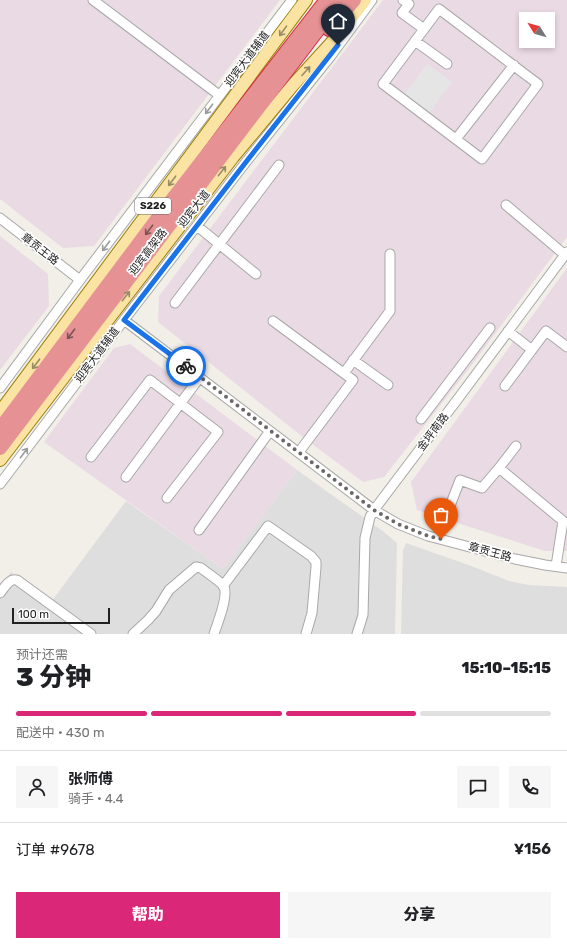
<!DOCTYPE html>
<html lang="zh">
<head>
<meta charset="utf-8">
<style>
	:root { --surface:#fff; --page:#f6f6f6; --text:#202124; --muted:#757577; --line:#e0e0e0; --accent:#db2777 }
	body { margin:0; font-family:Rubik,"Noto Sans SC",sans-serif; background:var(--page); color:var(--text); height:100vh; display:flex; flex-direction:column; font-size:15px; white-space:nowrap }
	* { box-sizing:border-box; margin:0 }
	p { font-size:13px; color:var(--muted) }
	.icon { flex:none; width:22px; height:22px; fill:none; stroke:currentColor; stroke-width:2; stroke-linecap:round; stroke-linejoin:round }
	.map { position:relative; height:634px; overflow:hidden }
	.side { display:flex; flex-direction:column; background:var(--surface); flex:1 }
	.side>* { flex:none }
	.needle { width:26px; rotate:307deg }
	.controls { position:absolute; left:519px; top:12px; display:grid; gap:8px }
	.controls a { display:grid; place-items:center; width:36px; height:36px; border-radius:0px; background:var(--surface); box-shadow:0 2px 6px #0003; font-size:20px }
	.scale { position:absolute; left:12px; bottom:10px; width:98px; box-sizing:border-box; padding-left:4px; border:2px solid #212121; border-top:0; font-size:11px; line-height:14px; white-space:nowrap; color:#212121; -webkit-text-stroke:3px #fff; paint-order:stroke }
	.pin { position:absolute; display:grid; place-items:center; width:34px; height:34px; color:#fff; margin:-41px -17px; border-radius:50% 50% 50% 0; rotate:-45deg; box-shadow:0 0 4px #0007 }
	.pin .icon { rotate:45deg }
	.courier { position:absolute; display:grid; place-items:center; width:40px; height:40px; margin:-20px; border:3px solid #1a73e8; border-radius:50%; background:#fff; color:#222; box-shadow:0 1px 5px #0007 }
	.head em { font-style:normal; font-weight:800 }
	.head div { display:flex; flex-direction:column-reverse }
	.head { display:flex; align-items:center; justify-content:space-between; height:68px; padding:0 16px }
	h1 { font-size:26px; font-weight:800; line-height:30px }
	.bar { display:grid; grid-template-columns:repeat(4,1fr); gap:6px 4px; align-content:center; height:48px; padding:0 16px }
	.bar i { height:5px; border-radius:3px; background:var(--line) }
	.bar .on { background:var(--accent) }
	.bar p { grid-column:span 4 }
	.line { display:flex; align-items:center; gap:10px; padding:0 16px; border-top:1px solid var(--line) }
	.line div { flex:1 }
	.round { display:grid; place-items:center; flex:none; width:42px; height:42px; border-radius:0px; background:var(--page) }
	.cta { display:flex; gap:8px; margin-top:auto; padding:8px 16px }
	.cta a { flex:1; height:46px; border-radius:0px; background:var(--accent); color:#fff; font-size:16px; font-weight:800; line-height:46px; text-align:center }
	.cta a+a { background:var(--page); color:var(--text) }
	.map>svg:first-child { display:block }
	.residential { fill:#dfdede }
	.industrial { fill:#eadae4; fill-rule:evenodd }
	.parking { fill:#e5e5e5 }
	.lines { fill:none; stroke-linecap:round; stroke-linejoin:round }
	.minor-casing { stroke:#a8a8a8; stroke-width:11 }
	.major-casing { stroke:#9b8103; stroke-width:14 }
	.highway-casing { stroke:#d92b4a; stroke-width:16 }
	.minor { stroke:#fff; stroke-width:9 }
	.major { stroke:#fae3a3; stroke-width:12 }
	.highway { stroke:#e69294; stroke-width:14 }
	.oneway { stroke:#988c68 }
	.oneway2 { stroke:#9b9b9b }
	.oneway3 { stroke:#7a5455 }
	.done { stroke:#6a6967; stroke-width:4; stroke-dasharray:0 7.2 }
	.route { stroke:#1a73e8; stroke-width:5 }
	.labels { text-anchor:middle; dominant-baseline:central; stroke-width:3.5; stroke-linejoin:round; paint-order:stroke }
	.shield { fill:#fff; stroke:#646464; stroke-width:1 }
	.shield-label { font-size:10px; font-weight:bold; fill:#212121 }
	.street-label { font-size:11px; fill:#212121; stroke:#fff }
</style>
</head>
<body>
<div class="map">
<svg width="567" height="634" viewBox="0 0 567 634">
	<rect width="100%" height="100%" fill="#f1efe8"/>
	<path class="residential" d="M297,470L384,532L397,543L395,634H0V586L11,572L51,602L126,501L223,569Z
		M406,543L474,567L509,581L528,585L567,587V634H401L403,550Z"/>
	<path class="industrial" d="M0,0H280L94,246L63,248L0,199Z
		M383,0H567V237L471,366L384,477L363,482L308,441L158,322L159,296ZM526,19H548V41H526Z
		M0,236L48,274L49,306L0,370Z
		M567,268V551H545L417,510L411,482Z
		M130,344L297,470L223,569L44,442L114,348Z"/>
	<path class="parking" d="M427,64L452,82L430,112L405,94Z"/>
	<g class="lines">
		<g class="minor-casing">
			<path id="minor" d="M93,0L219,95
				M403,0L409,4L402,13L424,29
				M439,9L538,84L482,159L383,84Z
				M415,41L447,64
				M456,139L514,65
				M506,205L565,255
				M0,218L80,280
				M197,226L256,274
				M175,303L279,165
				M124,320L374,510L398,524L428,536L515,559L545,565L567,568
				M273,321L353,380L299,452
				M508,331L532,350
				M353,360L388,385
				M344,373L390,311V254
				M505,386L546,331L567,347
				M0,388L80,280L292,0
				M421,419L490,328
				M91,457L150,380L218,432L167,498
				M499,468L563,521L556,566
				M126,477L200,377
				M0,484L124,320L246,162L330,57L372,0
				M448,511L460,480L482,488L499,468L516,446
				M199,530L270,431
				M223,586L268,526L311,556L316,562V567L312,613L306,634
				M0,593C5,587 9,578 17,580L91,634
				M133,634L148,620L156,611L169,590L196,567L201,568C206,572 219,581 223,585C230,594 217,624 214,634
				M357,634L363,615L365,538L370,517L374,510L460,396L567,252"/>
		</g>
		<g class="major-casing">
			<path id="major" d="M0,412L306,0
				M0,460L233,157L293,85L334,40L365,0"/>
		</g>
		<g class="highway-casing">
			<path id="highway" d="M329,29L354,0
				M0,429L158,218L327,0
				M0,448L340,0"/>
		</g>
		<use href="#minor" class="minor"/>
		<use href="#major" class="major"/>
		<use href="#highway" class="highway"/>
	</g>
	<defs><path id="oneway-shaft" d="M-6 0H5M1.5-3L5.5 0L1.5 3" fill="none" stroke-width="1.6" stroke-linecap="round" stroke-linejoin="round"/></defs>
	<g class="oneway">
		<use href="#oneway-shaft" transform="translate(283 31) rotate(126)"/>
		<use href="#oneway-shaft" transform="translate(306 71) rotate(-48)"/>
		<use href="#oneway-shaft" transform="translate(222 171) rotate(-52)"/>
		<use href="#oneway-shaft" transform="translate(172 181) rotate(127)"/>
		<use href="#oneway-shaft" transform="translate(126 296) rotate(-52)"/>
		<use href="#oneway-shaft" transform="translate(36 364) rotate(127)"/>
	</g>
	<g class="oneway2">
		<use href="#oneway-shaft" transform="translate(209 109) rotate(127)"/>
		<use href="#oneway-shaft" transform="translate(106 246) rotate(127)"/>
		<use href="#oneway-shaft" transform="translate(24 453) rotate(-53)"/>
	</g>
	<g class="oneway3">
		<use href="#oneway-shaft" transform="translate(149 230) rotate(127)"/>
		<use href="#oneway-shaft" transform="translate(71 334) rotate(127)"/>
	</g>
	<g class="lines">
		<path class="done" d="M186,366L374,510L398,524L428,536L441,539"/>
		<path class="route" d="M186,366L124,320L246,162L338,45"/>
	</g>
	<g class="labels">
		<rect class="shield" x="135" y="198" width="36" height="16" rx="3"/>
		<g class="shield-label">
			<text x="153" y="206">S226</text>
		</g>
		<g class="street-label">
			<text transform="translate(247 59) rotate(-53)">迎宾大道辅道</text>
			<text transform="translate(194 209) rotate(-52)">迎宾大道</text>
			<text transform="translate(40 249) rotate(38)">章贡王路</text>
			<text transform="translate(148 252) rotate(-53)">迎宾高架路</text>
			<text transform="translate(97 355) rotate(-53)">迎宾大道辅道</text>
			<text transform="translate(433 432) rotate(-53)">金坪南路</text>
			<text transform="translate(490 552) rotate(15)">章贡王路</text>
		</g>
	</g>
</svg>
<div class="controls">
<a><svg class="needle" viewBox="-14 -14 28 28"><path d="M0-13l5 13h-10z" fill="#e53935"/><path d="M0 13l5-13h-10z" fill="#757577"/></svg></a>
</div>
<div class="scale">100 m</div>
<div class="pin" style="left:441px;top:539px;background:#ea580c"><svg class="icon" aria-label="bag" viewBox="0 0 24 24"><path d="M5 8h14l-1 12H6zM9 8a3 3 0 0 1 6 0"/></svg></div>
<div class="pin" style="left:338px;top:45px;background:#1f2937"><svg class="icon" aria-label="home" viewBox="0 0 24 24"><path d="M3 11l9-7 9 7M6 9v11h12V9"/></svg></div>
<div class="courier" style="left:186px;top:366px"><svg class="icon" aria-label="bike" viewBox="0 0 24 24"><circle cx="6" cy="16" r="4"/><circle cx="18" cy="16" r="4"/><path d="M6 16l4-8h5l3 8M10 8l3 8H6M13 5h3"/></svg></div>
</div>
<section class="side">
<div class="head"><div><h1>3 分钟</h1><p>预计还需</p></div><em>15:10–15:15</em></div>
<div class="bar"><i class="on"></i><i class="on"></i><i class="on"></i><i></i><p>配送中 · 430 m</p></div>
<div class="line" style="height:72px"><a class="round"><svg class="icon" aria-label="person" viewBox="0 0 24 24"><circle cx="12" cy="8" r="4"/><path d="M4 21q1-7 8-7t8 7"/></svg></a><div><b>张师傅</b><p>骑手 · 4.4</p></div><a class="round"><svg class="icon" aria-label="chat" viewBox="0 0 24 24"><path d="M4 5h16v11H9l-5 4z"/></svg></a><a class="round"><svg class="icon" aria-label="phone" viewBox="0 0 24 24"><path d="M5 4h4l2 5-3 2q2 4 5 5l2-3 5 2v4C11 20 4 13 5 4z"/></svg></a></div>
<div class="line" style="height:52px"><div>订单 #9678</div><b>¥156</b></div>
<div class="cta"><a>帮助</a><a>分享</a></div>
</section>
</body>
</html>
